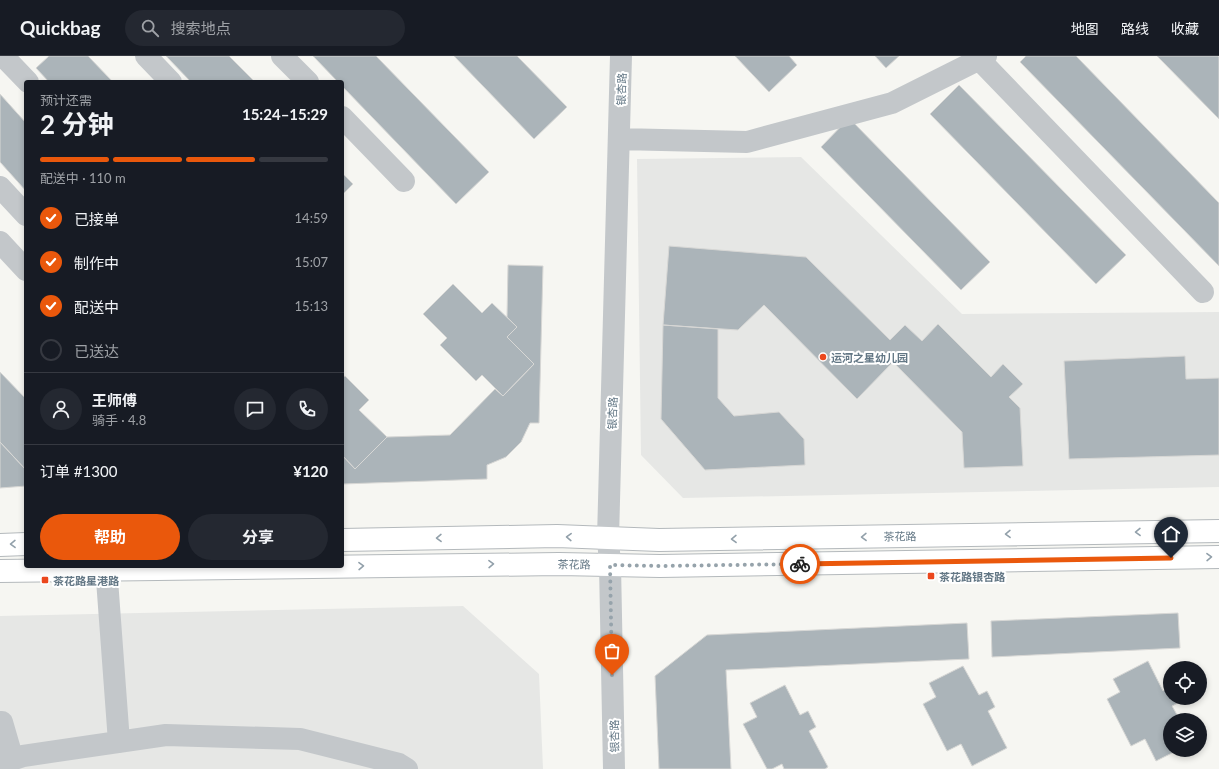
<!DOCTYPE html>
<html lang="zh">
<head>
<meta charset="utf-8">
<style>
	:root { --surface:#171b24; --page:#242831; --text:#f1f3f6; --muted:#9ea1a6; --line:#363941; --accent:#ea580c }
	body { margin:0; font-family:Lato,"Noto Sans SC",sans-serif; background:var(--page); color:var(--text); height:100vh; display:flex; flex-direction:column; font-size:15px; white-space:nowrap }
	* { box-sizing:border-box; margin:0 }
	p { font-size:13px; color:var(--muted) }
	.icon { flex:none; width:22px; height:22px; fill:none; stroke:currentColor; stroke-width:2; stroke-linecap:round; stroke-linejoin:round }
	.map { position:relative; flex:1; overflow:hidden }
	.side { position:absolute; left:24px; top:24px; width:320px; height:488px; display:flex; flex-direction:column; background:var(--surface); border-radius:4px; box-shadow:0 2px 6px #0003 }
	.side>* { flex:none }
	.controls { position:absolute; left:1163px; top:605px; display:grid; gap:8px }
	.controls a { display:grid; place-items:center; width:44px; height:44px; border-radius:50%; background:var(--surface); box-shadow:0 2px 6px #0003; font-size:20px }
	.pin { position:absolute; display:grid; place-items:center; width:34px; height:34px; color:#fff; margin:-41px -17px; border-radius:50% 50% 50% 0; rotate:-45deg; box-shadow:0 0 4px #0007 }
	.pin .icon { rotate:45deg }
	.courier { position:absolute; display:grid; place-items:center; width:40px; height:40px; margin:-20px; border:3px solid #ea580c; border-radius:50%; background:#fff; color:#222; box-shadow:0 1px 5px #0007 }
	.summary em { font-style:normal; font-weight:700 }
	.summary div { display:flex; flex-direction:column-reverse }
	.summary { display:flex; align-items:center; justify-content:space-between; height:68px; padding:0 16px }
	h1 { font-size:26px; font-weight:700; line-height:30px }
	.bar { display:grid; grid-template-columns:repeat(4,1fr); gap:6px 4px; align-content:center; height:48px; padding:0 16px }
	.bar i { height:5px; border-radius:3px; background:var(--line) }
	.bar .on { background:var(--accent) }
	.bar p { grid-column:span 4 }
	.line { display:flex; align-items:center; gap:10px; padding:0 16px; border-top:1px solid var(--line) }
	.line div { flex:1 }
	.round { display:grid; place-items:center; flex:none; width:42px; height:42px; border-radius:21px; background:var(--page) }
	ol { padding:0 16px; list-style:none }
	li { display:flex; align-items:center; gap:12px; height:44px }
	li p { margin-inline-start:auto }
	li .icon { padding:4px; border-radius:50%; background:var(--accent); color:#fff; stroke-width:4 }
	li:last-child { color:var(--muted) }
	li i { width:22px; height:22px; border:2px solid var(--line); border-radius:50% }
	.cta { display:flex; gap:8px; margin-top:auto; padding:8px 16px }
	.cta a { flex:1; height:46px; border-radius:24px; background:var(--accent); color:#fff; font-size:16px; font-weight:700; line-height:46px; text-align:center }
	.cta a+a { background:var(--page); color:var(--text) }
	header { display:flex; align-items:center; gap:24px; box-sizing:border-box; height:56px; padding:0 20px; background:var(--surface); border-bottom:1px solid var(--line) }
	header strong { font-size:19px }
	nav { display:flex; gap:22px; margin-inline-start:auto; font-size:14px }
	.search { width:280px; height:36px; background:var(--page); display:flex; align-items:center; gap:10px; box-sizing:border-box; padding:0 14px; border-radius:22px; color:var(--muted); font-size:15px }
	.map>svg:first-child { display:block }
	.built { fill:#e6e7e5 }
	.building { fill:#abb4b9; stroke:#d7d7d5 }
	.lines { fill:none; stroke-linecap:round; stroke-linejoin:round }
	.major-casing { stroke:#b4b9bc; stroke-width:24 }
	.minor { stroke:#c3c7ca; stroke-width:22 }
	.major { stroke:#fff; stroke-width:22 }
	.oneway { stroke:#92a0aa }
	.done { stroke:#96a3ab; stroke-width:4; stroke-dasharray:0 7.2 }
	.route { stroke:#ea580c; stroke-width:5 }
	.poi-dot { fill:#eb471d; stroke:#fff; stroke-width:1.5 }
	.labels { text-anchor:middle; dominant-baseline:central; stroke-width:4; stroke-linejoin:round; paint-order:stroke }
	.street-label { font-size:11px; fill:#637785; stroke:#fff }
	.poi-label { font-size:11px; font-weight:bold; fill:#637785; stroke:#fff; text-anchor:start }
</style>
</head>
<body>
<header>
<strong>Quickbag</strong>
<div class="search"><svg class="icon" aria-label="search" viewBox="0 0 24 24"><circle cx="10" cy="10" r="6"/><path d="M15 15l6 6"/></svg>搜索地点</div>
<nav><a>地图</a><a>路线</a><a>收藏</a></nav>
</header>
<div class="map">
<svg width="1219" height="713" viewBox="0 0 1219 713">
	<rect width="100%" height="100%" fill="#f6f6f2"/>
	<path class="built" d="M801,101L962,258L1219,256V431L683,442L641,399L637,103Z
		M463,550L539,618L543,713H0V560Z"/>
	<path class="building" d="M49,0H88L113,26H49L36,12Z
		M166,0H229L255,26H191Z
		M313,0H376L489,116L456,148L342,30V26H338Z
		M454,0H517L567,51L534,83Z
		M735,0H789L797,9L769,36Z
		M875,0H899L886,12Z
		M1026,0H1076L1219,147V210L1020,6Z
		M1157,0H1218L1219,1V63Z
		M959,29L1126,199L1096,228L930,58Z
		M0,38L26,67V135L0,106Z
		M849,62L990,206L961,234L821,91Z
		M342,117L353,128L342,139Z
		M669,190L806,201L890,284L905,269L922,285L938,268L991,321L1003,308L1023,328L1009,341L1020,352L1023,410L964,412L962,376L893,306L857,343L764,249L738,274L663,269Z
		M508,209L543,210L539,367H530L521,386L506,401L487,409V423L342,428V399L355,413L387,381L450,379L495,333L503,340L534,308L507,281L517,271L507,261Z
		M453,228L482,257L492,247L517,271L507,281L534,308L503,340L482,319L476,325L440,289L447,282L423,258Z
		M663,269L718,273V342L734,360L779,356L804,383L805,409L705,414L661,363Z
		M1185,300L1186,323L1219,322V399L1069,403L1064,305Z
		M0,316L26,343V414L0,386Z
		M345,320L369,344L359,354L387,381L355,413L342,399V322Z
		M0,386L26,414V430L0,432Z
		M1178,557L1180,592L992,601L991,565Z
		M967,567L969,603L726,614L731,713H659L655,620L707,579Z
		M1148,605L1163,635L1170,631V642H1177L1180,646L1172,650L1180,664H1170V694H1178L1156,705L1145,683L1131,690L1107,643L1120,636L1113,623Z
		M963,610L979,639L987,635L995,651L988,655L1007,692L972,710L961,688L947,695L923,648L936,641L929,627Z
		M785,629L800,659L808,655L816,671L809,675L828,711L825,713H784L782,708L772,713H767L743,668L757,661L750,647Z"/>
	<g class="lines">
		<g class="major-casing">
			<path id="major" d="M342,484L557,480L659,484L1219,475
				M0,489L26,488
				M0,515L559,508L660,510L1219,501"/>
		</g>
		<path class="minor" d="M3,0L28,26
			M146,0L171,26
			M282,0L308,26
			M976,0L1203,236
			M342,61L404,125
			M619,83L747,86L892,47L986,0
			M0,131L26,159
			M0,186L26,214
			M106,510L119,686
			M0,666H2L13,704
			M0,708L23,700L166,679L300,683L399,708L407,713
			M614,713L610,509L608,482L621,0"/>
		<use href="#major" class="major"/>
	</g>
	<defs><path id="oneway-chevron" d="M-2-3.5L2.5 0L-2 3.5" fill="none" stroke-width="1.6" stroke-linecap="round" stroke-linejoin="round"/></defs>
	<g class="oneway">
		<use href="#oneway-chevron" transform="translate(1138 476) rotate(179)"/>
		<use href="#oneway-chevron" transform="translate(1008 478) rotate(179)"/>
		<use href="#oneway-chevron" transform="translate(569 481) rotate(-178)"/>
		<use href="#oneway-chevron" transform="translate(864 481) rotate(179)"/>
		<use href="#oneway-chevron" transform="translate(439 482) rotate(179)"/>
		<use href="#oneway-chevron" transform="translate(734 483) rotate(179)"/>
		<use href="#oneway-chevron" transform="translate(13 488) rotate(179)"/>
		<use href="#oneway-chevron" transform="translate(1209 501) rotate(-1)"/>
		<use href="#oneway-chevron" transform="translate(491 508) rotate(-1)"/>
		<use href="#oneway-chevron" transform="translate(361 510) rotate(-1)"/>
	</g>
	<g class="lines">
		<path class="done" d="M612,619L610,509L660,510L800,508"/>
		<path class="route" d="M800,508L1171,502"/>
	</g>
	<g class="poi-dot">
		<circle cx="823" cy="301" r="4"/>
		<rect x="927" y="516" width="8" height="8" rx="2"/>
		<rect x="41" y="520" width="8" height="8" rx="2"/>
	</g>
	<g class="labels">
		<g class="street-label">
			<text transform="translate(621 33) rotate(-88)">银杏路</text>
			<text transform="translate(612 357) rotate(-88)">银杏路</text>
			<text transform="translate(900 480) rotate(-1)">茶花路</text>
			<text transform="translate(574 508) rotate(1)">茶花路</text>
			<text transform="translate(614 680) rotate(-91)">银杏路</text>
		</g>
		<g class="poi-label">
			<text x="831" y="301">运河之星幼儿园</text>
			<text x="939" y="520">茶花路银杏路</text>
			<text x="53" y="524">茶花路星港路</text>
		</g>
	</g>
</svg>
<div class="controls">
<a><svg class="icon" aria-label="locate" viewBox="0 0 24 24"><circle cx="12" cy="12" r="6"/><path d="M12 2v4M12 18v4M2 12h4M18 12h4"/></svg></a>
<a><svg class="icon" aria-label="layers" viewBox="0 0 24 24"><path d="M12 4l9 5-9 5-9-5zM3 14l9 5 9-5"/></svg></a>
</div>
<div class="pin" style="left:612px;top:619px;background:#ea580c"><svg class="icon" aria-label="bag" viewBox="0 0 24 24"><path d="M5 8h14l-1 12H6zM9 8a3 3 0 0 1 6 0"/></svg></div>
<div class="pin" style="left:1171px;top:502px;background:#1f2937"><svg class="icon" aria-label="home" viewBox="0 0 24 24"><path d="M3 11l9-7 9 7M6 9v11h12V9"/></svg></div>
<div class="courier" style="left:800px;top:508px"><svg class="icon" aria-label="bike" viewBox="0 0 24 24"><circle cx="6" cy="16" r="4"/><circle cx="18" cy="16" r="4"/><path d="M6 16l4-8h5l3 8M10 8l3 8H6M13 5h3"/></svg></div>
<section class="side">
<div class="summary"><div><h1>2 分钟</h1><p>预计还需</p></div><em>15:24–15:29</em></div>
<div class="bar"><i class="on"></i><i class="on"></i><i class="on"></i><i></i><p>配送中 · 110 m</p></div>
<ol>
<li><svg class="icon" aria-label="check" viewBox="0 0 24 24"><path d="M5 12l5 5 9-10"/></svg>已接单<p>14:59</p></li>
<li><svg class="icon" aria-label="check" viewBox="0 0 24 24"><path d="M5 12l5 5 9-10"/></svg>制作中<p>15:07</p></li>
<li><svg class="icon" aria-label="check" viewBox="0 0 24 24"><path d="M5 12l5 5 9-10"/></svg>配送中<p>15:13</p></li>
<li><i></i>已送达</li>
</ol>
<div class="line" style="height:72px"><a class="round"><svg class="icon" aria-label="person" viewBox="0 0 24 24"><circle cx="12" cy="8" r="4"/><path d="M4 21q1-7 8-7t8 7"/></svg></a><div><b>王师傅</b><p>骑手 · 4.8</p></div><a class="round"><svg class="icon" aria-label="chat" viewBox="0 0 24 24"><path d="M4 5h16v11H9l-5 4z"/></svg></a><a class="round"><svg class="icon" aria-label="phone" viewBox="0 0 24 24"><path d="M5 4h4l2 5-3 2q2 4 5 5l2-3 5 2v4C11 20 4 13 5 4z"/></svg></a></div>
<div class="line" style="height:52px"><div>订单 #1300</div><b>¥120</b></div>
<div class="cta"><a>帮助</a><a>分享</a></div>
</section>
</div>
</body>
</html>
